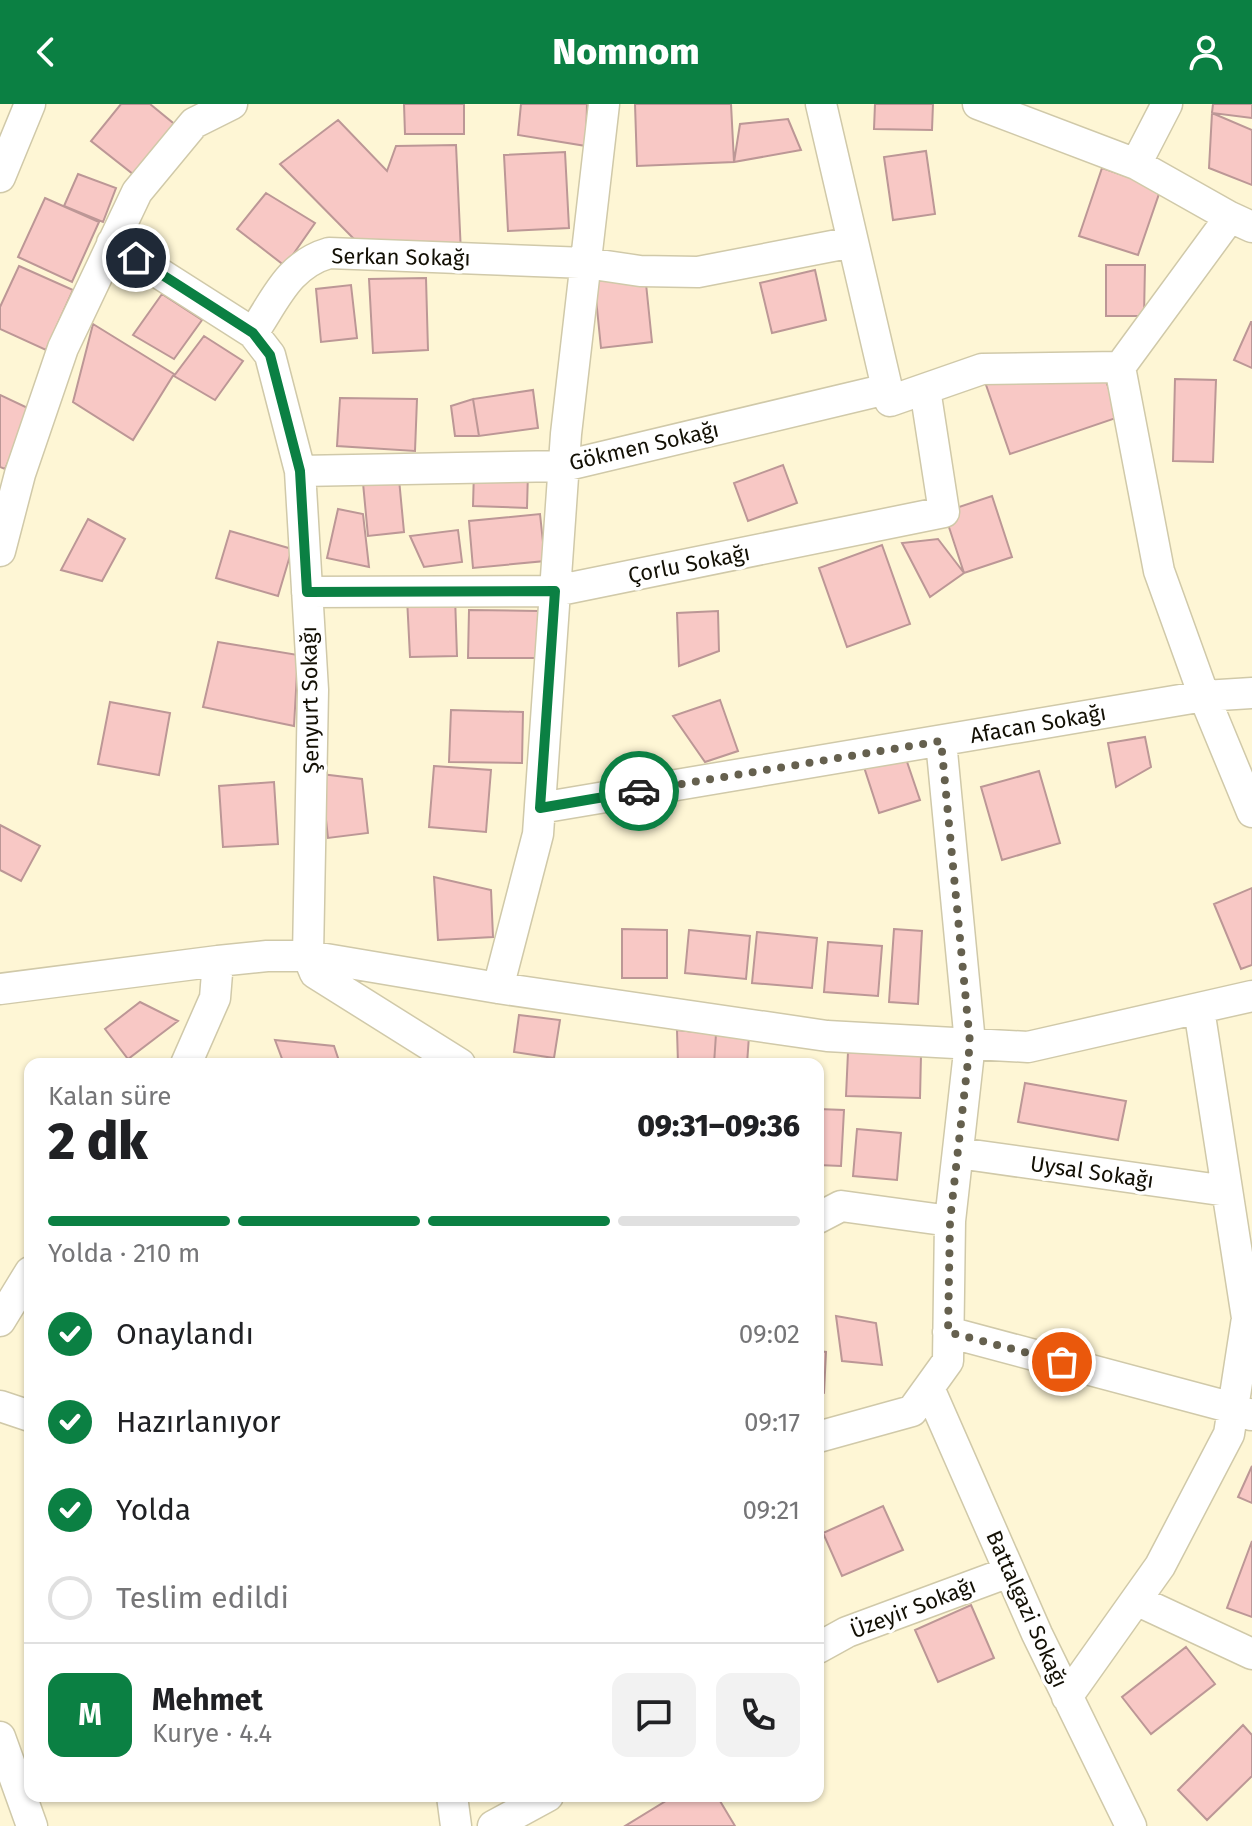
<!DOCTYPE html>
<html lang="tr">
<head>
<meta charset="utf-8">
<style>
	:root { --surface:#fff; --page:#f2f2f2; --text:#202124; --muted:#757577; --line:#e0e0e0; --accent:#0b8043 }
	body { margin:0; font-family:"Fira Sans",sans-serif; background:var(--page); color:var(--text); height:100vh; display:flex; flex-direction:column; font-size:30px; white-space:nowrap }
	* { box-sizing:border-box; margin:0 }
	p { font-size:26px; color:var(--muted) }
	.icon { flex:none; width:44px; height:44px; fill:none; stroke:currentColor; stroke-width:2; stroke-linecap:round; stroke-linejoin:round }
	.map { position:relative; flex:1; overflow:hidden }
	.sheet { position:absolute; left:24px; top:954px; width:800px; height:744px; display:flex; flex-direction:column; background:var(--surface); border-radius:16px; box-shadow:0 2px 6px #0004 }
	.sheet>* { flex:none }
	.pin { position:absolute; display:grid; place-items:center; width:68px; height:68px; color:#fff; margin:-34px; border:4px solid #fff; border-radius:50%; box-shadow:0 2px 8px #0007 }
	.courier { position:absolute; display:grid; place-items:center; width:80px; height:80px; margin:-40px; border:6px solid #0b8043; border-radius:50%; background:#fff; color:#222; box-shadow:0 2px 10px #0007 }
	.head em { font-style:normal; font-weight:800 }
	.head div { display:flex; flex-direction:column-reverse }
	.head { display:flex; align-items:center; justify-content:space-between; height:136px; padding:0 24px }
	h1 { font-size:52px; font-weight:800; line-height:60px }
	.bar { display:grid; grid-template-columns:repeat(4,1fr); gap:12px 8px; align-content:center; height:96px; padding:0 24px }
	.bar i { height:10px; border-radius:6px; background:var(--line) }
	.bar .selected { background:var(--accent) }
	.bar p { grid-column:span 4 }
	.line { display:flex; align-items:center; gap:20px; padding:0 24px; border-top:2px solid var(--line) }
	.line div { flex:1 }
	.round { display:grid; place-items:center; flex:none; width:84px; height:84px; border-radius:16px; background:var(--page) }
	ol { padding:0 24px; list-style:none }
	li { display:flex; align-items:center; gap:24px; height:88px }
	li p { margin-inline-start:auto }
	li .icon { padding:8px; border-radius:50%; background:var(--accent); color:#fff; stroke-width:4 }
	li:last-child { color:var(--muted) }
	li i { width:44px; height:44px; border:4px solid var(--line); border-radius:50% }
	header { display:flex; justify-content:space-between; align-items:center; height:104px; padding:0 24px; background:var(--accent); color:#fff; font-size:36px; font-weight:800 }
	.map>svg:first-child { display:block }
	.building { fill:#f8c8c5; stroke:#bc9796; stroke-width:2 }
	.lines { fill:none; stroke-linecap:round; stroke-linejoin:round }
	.street-casing { stroke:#d0c9a9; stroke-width:33 }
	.street { stroke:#fff; stroke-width:30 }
	.done { stroke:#65604e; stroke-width:8; stroke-dasharray:0 14.4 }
	.route { stroke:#0b8043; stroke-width:10 }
	.labels { text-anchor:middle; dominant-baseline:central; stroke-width:7; stroke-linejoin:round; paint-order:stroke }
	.street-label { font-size:22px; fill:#131005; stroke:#fff }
</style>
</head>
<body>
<header><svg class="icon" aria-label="back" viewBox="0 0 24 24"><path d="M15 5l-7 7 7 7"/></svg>Nomnom<svg class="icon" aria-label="person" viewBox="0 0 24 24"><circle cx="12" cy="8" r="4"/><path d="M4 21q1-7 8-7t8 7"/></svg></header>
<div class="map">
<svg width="1252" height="1722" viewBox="0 0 1252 1722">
	<rect width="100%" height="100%" fill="#fef6d5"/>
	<path class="building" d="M121,0H150L178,23L138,74L91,37Z
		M404,0H464V30H405Z
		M521,0H587L586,42L518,31Z
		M635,0H731L734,58L637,62Z
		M875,0H933L932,26L874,25Z
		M1213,0H1252V14L1212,9Z
		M1212,9L1252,26V81L1209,64Z
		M788,15L801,46L734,58L740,20Z
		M338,16L387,67L396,42L456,41L461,149L356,137L280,60Z
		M926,47L935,110L893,116L884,53Z
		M565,48L569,124L508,127L504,51Z
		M1102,64L1161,84L1138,151L1079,132Z
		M78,70L116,84L103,118L64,102Z
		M266,89L315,119L285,162L237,125Z
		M45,94L99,118L72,178L18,153Z
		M1106,161H1145L1144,212H1106Z
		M19,162L73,186L46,246L0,225V203Z
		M815,166L826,216L772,229L760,179Z
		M645,170L652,238L601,244L594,175Z
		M426,174L428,246L373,249L369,175Z
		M351,181L357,234L321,238L316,185Z
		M162,190L202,216L174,255L133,231Z
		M1251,218H1252V264L1234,256Z
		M93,220L174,270L133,336L73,298Z
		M204,232L243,257L215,296L174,272Z
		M1175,275L1216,276L1213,358L1173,357Z
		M1106,277L1119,313L1010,350L985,278Z
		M533,286L538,324L479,332L473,295Z
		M0,291L32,306L5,365L0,363Z
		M340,294L417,295L415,347L337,342Z
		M473,295L479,332H455L451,302Z
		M783,361L797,399L748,417L734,379Z
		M474,366L528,368L527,404L473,402Z
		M399,375L404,428L368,432L363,379Z
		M992,392L1012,453L964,469L944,408Z
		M338,405L363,410L369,463L327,454Z
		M540,410L545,457L473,464L469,417Z
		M88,415L125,435L102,477L61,466Z
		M458,426L462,458L424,463L410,432Z
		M230,427L292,445L278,492L216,474Z
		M938,435L964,469L930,493L902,439Z
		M882,441L910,520L847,543L819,464Z
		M455,492L457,552L410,553L407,494Z
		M469,506L538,507V554H468Z
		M718,507L719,547L679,562L677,509Z
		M218,538L298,551L294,622L203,603Z
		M720,596L738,647L705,658L673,612Z
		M110,598L170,609L159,671L98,660Z
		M451,606L523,608L522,659L449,658Z
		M1145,633L1151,663L1116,683L1108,639Z
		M903,646L920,696L879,709L863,660Z
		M434,662L491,666L486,728L429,723Z
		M1039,667L1060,739L1002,756L981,683Z
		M321,670L362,675L368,729L328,734Z
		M274,678L278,740L223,743L219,682Z
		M0,721L40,742L21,777L0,766Z
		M434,773L491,786L493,833L438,836Z
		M1252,784V861L1241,865L1214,800Z
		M622,825L667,826V874H622Z
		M894,825L922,827L918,900L889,898Z
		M689,826L750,832L746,875L685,869Z
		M757,828L817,834L812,884L752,879Z
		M828,838L882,842L878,892L824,888Z
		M140,898L178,917L128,955L105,925Z
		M519,911L560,916L554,954L514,948Z
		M677,926L716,930L714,960H678Z
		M716,930L749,932L747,960H714Z
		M275,936L334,942L340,960H284Z
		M848,948L921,951L920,994L846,992Z
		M1025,979L1126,997L1118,1036L1018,1018Z
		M818,1005L844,1006L841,1062L818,1061Z
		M857,1025L901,1029L897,1076L853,1072Z
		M836,1212L876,1219L882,1261L842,1257Z
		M818,1247L826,1248L824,1289L818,1290Z
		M1252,1362V1399L1238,1393Z
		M883,1402L903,1446L842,1472L823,1429Z
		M1252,1437V1513L1227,1504Z
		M971,1501L994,1554L938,1578L915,1526Z
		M1186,1543L1215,1580L1151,1630L1122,1593Z
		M1243,1621L1252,1631V1672L1207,1716L1178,1686Z
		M674,1692H717L735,1722H625Z"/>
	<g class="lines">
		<g class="street-casing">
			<path id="street" d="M821,0L890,297L982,265L1120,263L1230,113
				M978,0L1136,60L1230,113L1252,123
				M1136,60L1167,0
				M0,73L30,0
				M112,139L253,229L270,251L300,367L313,586L308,852L315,869L460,960
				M253,229C276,195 288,161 329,149L586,159L640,167L698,168L853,138
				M1120,263L1159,467L1204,592L1252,589
				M300,367L564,362L887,285
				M0,447L20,370L63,244L137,88L194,19L232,0
				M307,488L555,487L944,408L925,285
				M540,704L1204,592L1252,708
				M498,884L538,730L566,330L604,0
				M0,885L218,857L267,852H308L498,884L827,932L1028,943L1252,892
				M186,960L215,894L218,857
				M958,1049L1227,1087
				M818,1114L841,1102L950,1117L970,939L941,637
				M0,1217L30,1168
				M948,1228L1233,1304L1251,1311
				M929,1284L1037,1530L1131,1722
				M0,1302L30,1312
				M818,1333L912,1307L948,1257L950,1117
				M1136,1496L1252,1550
				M818,1544L847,1528L1009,1468
				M1067,1593L1160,1462L1229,1330L1247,1214L1199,905
				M0,1633L32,1722
				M452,1692L456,1722
				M493,1722L548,1692"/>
		</g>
		<use href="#street" class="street"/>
	</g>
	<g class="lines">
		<path class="done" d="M639,687L941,637L970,939L950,1117L948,1228L1062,1258"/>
		<path class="route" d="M136,154L253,229L270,251L300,367L307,488L555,487L540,704L639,687"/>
	</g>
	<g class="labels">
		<g class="street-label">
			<text transform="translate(401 153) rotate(1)">Serkan Sokağı</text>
			<text transform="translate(644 342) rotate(-13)">Gökmen Sokağı</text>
			<text transform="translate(689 460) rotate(-11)">Çorlu Sokağı</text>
			<text transform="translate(310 596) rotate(-91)">Şenyurt Sokağı</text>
			<text transform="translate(1038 620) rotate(-10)">Afacan Sokağı</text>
			<text transform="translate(1092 1068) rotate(8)">Uysal Sokağı</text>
			<text transform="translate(913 1504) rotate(-21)">Üzeyir Sokağı</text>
			<text transform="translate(1027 1505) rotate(66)">Battalgazi Sokağı</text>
		</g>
	</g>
</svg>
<div class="pin" style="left:1062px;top:1258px;background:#ea580c"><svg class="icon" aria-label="bag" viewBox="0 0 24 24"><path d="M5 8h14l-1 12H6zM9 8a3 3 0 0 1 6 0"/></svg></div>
<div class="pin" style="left:136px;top:154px;background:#1f2937"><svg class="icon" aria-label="home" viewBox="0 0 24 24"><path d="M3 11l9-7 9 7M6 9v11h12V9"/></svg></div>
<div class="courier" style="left:639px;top:687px"><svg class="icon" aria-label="car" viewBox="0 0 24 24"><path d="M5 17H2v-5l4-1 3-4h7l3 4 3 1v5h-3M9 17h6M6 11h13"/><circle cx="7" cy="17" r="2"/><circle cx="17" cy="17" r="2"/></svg></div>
<section class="sheet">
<div class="head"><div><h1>2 dk</h1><p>Kalan süre</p></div><em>09:31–09:36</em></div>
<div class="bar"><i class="selected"></i><i class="selected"></i><i class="selected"></i><i></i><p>Yolda · 210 m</p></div>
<ol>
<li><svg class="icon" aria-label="check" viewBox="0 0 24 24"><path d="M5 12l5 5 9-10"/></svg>Onaylandı<p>09:02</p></li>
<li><svg class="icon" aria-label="check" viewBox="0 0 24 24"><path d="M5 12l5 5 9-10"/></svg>Hazırlanıyor<p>09:17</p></li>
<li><svg class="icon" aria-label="check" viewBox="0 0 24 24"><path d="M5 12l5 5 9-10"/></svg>Yolda<p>09:21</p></li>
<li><i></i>Teslim edildi</li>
</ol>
<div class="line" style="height:144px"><b class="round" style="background:var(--accent);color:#fff">M</b><div><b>Mehmet</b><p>Kurye · 4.4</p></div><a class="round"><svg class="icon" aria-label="chat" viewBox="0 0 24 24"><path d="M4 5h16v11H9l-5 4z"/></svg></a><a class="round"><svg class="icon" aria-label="phone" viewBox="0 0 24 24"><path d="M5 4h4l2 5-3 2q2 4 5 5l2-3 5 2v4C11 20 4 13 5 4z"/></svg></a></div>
</section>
</div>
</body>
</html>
